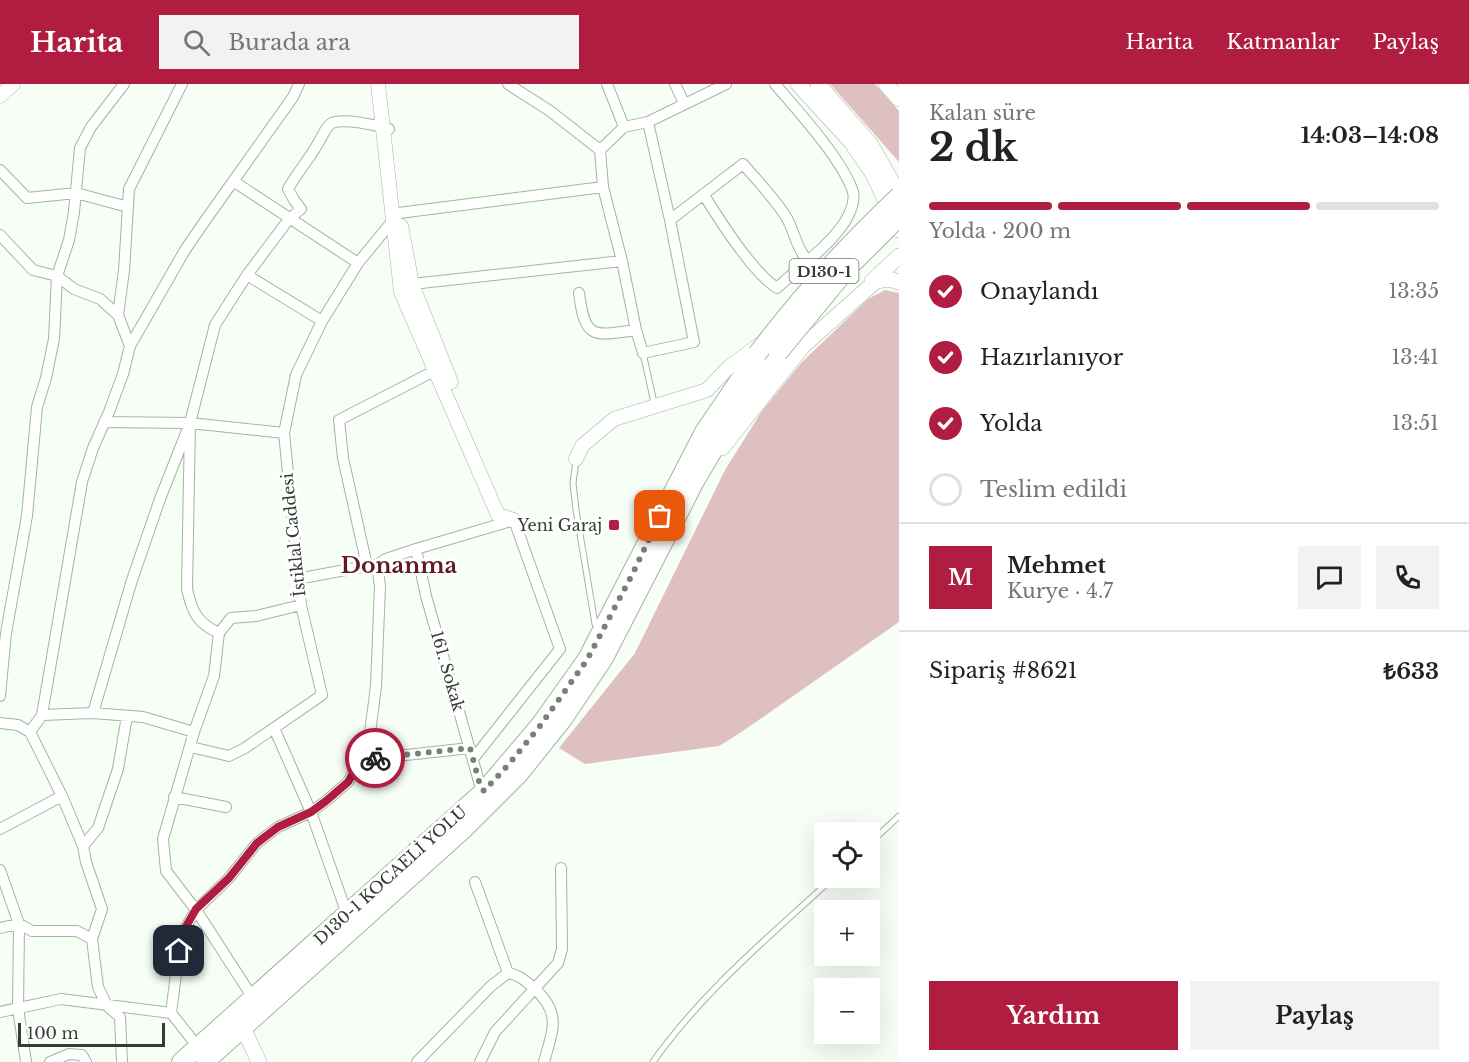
<!DOCTYPE html>
<html lang="tr">
<head>
<meta charset="utf-8">
<style>
	:root { --surface:#fff; --page:#f2f2f2; --text:#222; --muted:#767676; --line:#e0e0e0; --accent:#b01d41 }
	body { margin:0; font-family:"Libre Baskerville",serif; background:var(--page); color:var(--text); height:100vh; display:flex; flex-direction:column; font-size:22px; white-space:nowrap }
	* { box-sizing:border-box; margin:0 }
	p { font-size:20px; color:var(--muted) }
	.icon { flex:none; width:33px; height:33px; fill:none; stroke:currentColor; stroke-width:2; stroke-linecap:round; stroke-linejoin:round }
	.map { position:relative; flex:1; overflow:hidden }
	.side { display:flex; flex-direction:column; background:var(--surface); width:570px }
	.side>* { flex:none }
	.fabs { position:absolute; left:814px; top:738px; display:grid; gap:12px }
	.fabs a { display:grid; place-items:center; width:66px; height:66px; border-radius:0px; background:var(--surface); box-shadow:0 6px 24px #0002; font-size:30px }
	.scale { position:absolute; left:18px; bottom:15px; width:147px; box-sizing:border-box; padding-left:6px; border:3px solid #343c33; border-top:0; font-size:16px; line-height:21px; white-space:nowrap; color:#343c33; -webkit-text-stroke:4px #fff; paint-order:stroke }
	.pin { position:absolute; display:grid; place-items:center; width:51px; height:51px; color:#fff; margin:-26px; border-radius:12px; box-shadow:0 3px 9px #0006 }
	.courier { position:absolute; display:grid; place-items:center; width:60px; height:60px; margin:-30px; border:4px solid #b01d41; border-radius:50%; background:#fff; color:#222; box-shadow:0 2px 8px #0007 }
	.headline em { font-style:normal; font-weight:700 }
	.headline div { display:flex; flex-direction:column-reverse }
	.headline { display:flex; align-items:center; justify-content:space-between; height:102px; padding:0 30px }
	h1 { font-size:39px; font-weight:700; line-height:45px }
	.bar { display:grid; grid-template-columns:repeat(4,1fr); gap:9px 6px; align-content:center; height:72px; padding:0 30px }
	.bar i { height:8px; border-radius:4px; background:var(--line) }
	.bar .current { background:var(--accent) }
	.bar p { grid-column:span 4 }
	.line { display:flex; align-items:center; gap:15px; padding:0 30px; border-top:2px solid var(--line) }
	.line div { flex:1 }
	.round { display:grid; place-items:center; flex:none; width:63px; height:63px; border-radius:0px; background:var(--page) }
	ol { padding:0 30px; list-style:none }
	li { display:flex; align-items:center; gap:18px; height:66px }
	li p { margin-inline-start:auto }
	li .icon { padding:6px; border-radius:50%; background:var(--accent); color:#fff; stroke-width:4 }
	li:last-child { color:var(--muted) }
	li i { width:33px; height:33px; border:3px solid var(--line); border-radius:50% }
	.button { display:flex; gap:12px; margin-top:auto; padding:12px 30px }
	.button a { flex:1; height:69px; border-radius:0px; background:var(--accent); color:#fff; font-size:24px; font-weight:700; line-height:69px; text-align:center }
	.button a+a { background:var(--page); color:var(--text) }
	header { display:flex; align-items:center; gap:36px; box-sizing:border-box; height:84px; padding:0 30px; background:var(--accent); color:#fff }
	header strong { font-size:28px }
	nav { display:flex; gap:33px; margin-inline-start:auto; font-size:21px }
	.search { width:420px; height:54px; background:var(--page); display:flex; align-items:center; gap:15px; box-sizing:border-box; padding:0 21px; border-radius:0px; color:var(--muted); font-size:22px }
	main { display:flex; flex:1; min-height:0 }
	.map>svg:first-child { display:block }
	.green { fill:#dec0c1 }
	.lines { fill:none; stroke-linecap:round; stroke-linejoin:round }
	.service-casing { stroke:#a2b5a0; stroke-width:7 }
	.minor-casing { stroke:#a2b5a0; stroke-width:12 }
	.tertiary-casing { stroke:#a2b5a0; stroke-width:15 }
	.secondary-casing { stroke:#a2b5a0; stroke-width:16 }
	.trunk-casing { stroke:#a2b5a0; stroke-width:20 }
	.service { stroke:#fff; stroke-width:5 }
	.minor { stroke:#fff; stroke-width:10 }
	.tertiary { stroke:#fff; stroke-width:14 }
	.secondary { stroke:#fff; stroke-width:15 }
	.trunk { stroke:#fff; stroke-width:18 }
	.trunk-bridge-casing { stroke:#a2b5a0; stroke-width:20; stroke-linecap:butt }
	.trunk-bridge { stroke:#fff; stroke-width:18 }
	.done { stroke:#788077; stroke-width:6; stroke-dasharray:0 10.8 }
	.route { stroke:#b01d41; stroke-width:8 }
	.poi-dot { fill:#b01d41; stroke:#fff; stroke-width:2 }
	.labels { text-anchor:middle; dominant-baseline:central; stroke-width:6; stroke-linejoin:round; paint-order:stroke }
	.shield { fill:#fff; stroke:#717670; stroke-width:1.5 }
	.shield-label { font-size:15px; font-weight:bold; fill:#343c33 }
	.poi-label { font-size:16px; fill:#343c33; stroke:#fff; text-anchor:end }
	.street-label { font-size:16px; fill:#343c33; stroke:#fff }
	.district-label { font-size:22px; font-weight:bold; fill:#5f1a26; stroke:#fff }
</style>
</head>
<body>
<header>
<strong>Harita</strong>
<div class="search"><svg class="icon" aria-label="search" viewBox="0 0 24 24"><circle cx="10" cy="10" r="6"/><path d="M15 15l6 6"/></svg>Burada ara</div>
<nav><a>Harita</a><a>Katmanlar</a><a>Paylaş</a></nav>
</header>
<main>
<div class="map">
<svg width="899" height="978" viewBox="0 0 899 978">
	<rect width="100%" height="100%" fill="#f6fef5"/>
	<path class="green" d="M830,0H875L899,27V78Z
		M885,206L899,209V538L740,649L719,662L585,680L559,664L635,569L725,386L762,327L802,278L868,215Z"/>
	<g class="lines">
		<g class="service-casing">
			<path id="service" d="M643,269L655,323
				M576,377L573,399L576,426L595,540
				M870,759L899,732
				M653,978C702,908 770,852 833,794"/>
		</g>
		<g class="minor-casing">
			<path id="minor" d="M508,0L550,27L600,66
				M607,0L624,43L600,66L603,103L622,177L636,246L643,269L694,258L670,136L743,80C757,96 773,113 785,131C794,145 796,164 807,176
				M675,0L684,19
				M648,38L670,136
				M624,43L648,38L726,0
				M0,86L27,114L76,109L128,123
				M233,97L358,179
				M704,111C720,137 752,188 777,204C798,184 831,161 846,136C851,127 856,114 852,105C840,73 798,27 775,0
				M0,151L33,186L57,192L74,205L100,215L118,231L130,262
				M247,191L322,237
				M406,204L412,200L622,177
				M579,209C585,256 593,252 636,246
				M118,231L124,187L129,105L182,0
				M104,338L190,339
				M416,465L426,512L480,701L484,707
				M377,481L367,482L343,374L339,336L442,283
				M297,495L367,482
				M219,549C197,539 192,528 187,505L190,339L284,349
				M0,612L6,549L27,432L37,323L46,294L54,255L57,192L69,156L74,128L80,64L91,43L124,0
				M93,629L132,496L160,415L190,339L215,241L247,191L289,135L301,125L294,116L288,105C298,87 312,72 321,54C324,49 327,41 332,39C344,34 376,41 389,45
				M42,631L93,629L143,633L194,648
				M0,639L18,641L30,648L62,712L83,762L86,778L102,825L92,855L98,903L107,922L120,933L122,978
				M274,644L311,728L347,830
				M30,648L42,631L82,398L93,364L109,328L123,290L130,262L185,166L207,134L293,13L299,0
				M191,663L229,672L245,664L322,611L301,521
				M361,676L470,664
				M174,713L226,723
				M0,745L62,712
				M83,762L98,744L118,685L127,632
				M0,786L19,840L18,924L26,978
				M475,798L508,889
				M0,844L19,840L32,847H77L92,855
				M253,914L196,826L166,787L163,755L194,648L214,592L219,549L231,534L256,532L301,521L284,349L296,291L322,237L358,179L399,129L603,103
				M0,928L61,915L171,929
				M198,963L171,929L181,851L196,826L229,794L257,759L278,743L311,728L326,717L348,698L361,676L370,649L376,602L380,502L377,481L386,475L416,465L514,436L560,565L473,675
				M50,978L69,970L82,971L86,978
				M417,978L491,902L508,889C519,891 524,896 533,903C562,929 553,945 544,978
				M480,978L495,948L558,879L562,865L561,784"/>
		</g>
		<g class="tertiary-casing">
			<path id="tertiary" d="M378,0L401,208L498,431L514,436
				M0,12L13,0
				M401,142L412,200L451,298
				M576,375L582,362L614,335L707,306L729,283L759,261"/>
		</g>
		<g class="secondary-casing">
			<path id="secondary" d="M798,0L851,58L873,90L899,146
				M818,0L871,61L899,110
				M886,0L899,15
				M872,197L899,172
				M722,364L803,262L876,197L889,195L899,198
				M239,935L259,978"/>
		</g>
		<g class="trunk-casing">
			<path id="trunk" d="M181,978L484,707L540,641L587,575L704,348L757,270
				M205,978L465,744L519,690L563,635L604,574L694,399L745,312L778,269"/>
		</g>
		<use href="#service" class="service"/>
		<use href="#minor" class="minor"/>
		<use href="#tertiary" class="tertiary"/>
		<use href="#secondary" class="secondary"/>
		<use href="#trunk" class="trunk"/>
		<g class="trunk-bridge-casing">
			<path id="trunk-bridge" d="M778,269L848,184L899,133
				M757,270C800,213 847,161 899,112"/>
		</g>
		<use href="#trunk-bridge" class="trunk-bridge"/>
	</g>
	<g class="lines">
		<path class="done" d="M375,674L470,664L480,701L484,707L509,680L540,642L587,576L633,489L660,432"/>
		<path class="route" d="M179,867L181,851L196,825L229,794L257,759L278,743L311,728L326,717L348,698L361,676L375,674"/>
	</g>
	<rect class="poi-dot" x="608" y="435" width="12" height="12" rx="3"/>
	<g class="labels">
		<rect class="shield" x="789.5" y="175" width="69" height="24" rx="4.5"/>
		<g class="shield-label">
			<text x="824" y="187">D130-1</text>
		</g>
		<g class="poi-label">
			<text x="602" y="441">Yeni Garaj</text>
		</g>
		<g class="street-label">
			<text transform="translate(293 451) rotate(-96)">İstiklal Caddesi</text>
			<text transform="translate(448 587) rotate(74)">161. Sokak</text>
			<text transform="translate(390 791) rotate(-42)">D130-1 KOCAELİ YOLU</text>
		</g>
		<g class="district-label">
			<text x="399" y="481">Donanma</text>
		</g>
	</g>
</svg>
<div class="fabs">
<a><svg class="icon" aria-label="locate" viewBox="0 0 24 24"><circle cx="12" cy="12" r="6"/><path d="M12 2v4M12 18v4M2 12h4M18 12h4"/></svg></a>
<a>+</a>
<a>−</a>
</div>
<div class="scale">100 m</div>
<div class="pin" style="left:660px;top:432px;background:#ea580c"><svg class="icon" aria-label="bag" viewBox="0 0 24 24"><path d="M5 8h14l-1 12H6zM9 8a3 3 0 0 1 6 0"/></svg></div>
<div class="pin" style="left:179px;top:867px;background:#1f2937"><svg class="icon" aria-label="home" viewBox="0 0 24 24"><path d="M3 11l9-7 9 7M6 9v11h12V9"/></svg></div>
<div class="courier" style="left:375px;top:674px"><svg class="icon" aria-label="bike" viewBox="0 0 24 24"><circle cx="6" cy="16" r="4"/><circle cx="18" cy="16" r="4"/><path d="M6 16l4-8h5l3 8M10 8l3 8H6M13 5h3"/></svg></div>
</div>
<section class="side">
<div class="headline"><div><h1>2 dk</h1><p>Kalan süre</p></div><em>14:03–14:08</em></div>
<div class="bar"><i class="current"></i><i class="current"></i><i class="current"></i><i></i><p>Yolda · 200 m</p></div>
<ol>
<li><svg class="icon" aria-label="check" viewBox="0 0 24 24"><path d="M5 12l5 5 9-10"/></svg>Onaylandı<p>13:35</p></li>
<li><svg class="icon" aria-label="check" viewBox="0 0 24 24"><path d="M5 12l5 5 9-10"/></svg>Hazırlanıyor<p>13:41</p></li>
<li><svg class="icon" aria-label="check" viewBox="0 0 24 24"><path d="M5 12l5 5 9-10"/></svg>Yolda<p>13:51</p></li>
<li><i></i>Teslim edildi</li>
</ol>
<div class="line" style="height:108px"><b class="round" style="background:var(--accent);color:#fff">M</b><div><b>Mehmet</b><p>Kurye · 4.7</p></div><a class="round"><svg class="icon" aria-label="chat" viewBox="0 0 24 24"><path d="M4 5h16v11H9l-5 4z"/></svg></a><a class="round"><svg class="icon" aria-label="phone" viewBox="0 0 24 24"><path d="M5 4h4l2 5-3 2q2 4 5 5l2-3 5 2v4C11 20 4 13 5 4z"/></svg></a></div>
<div class="line" style="height:78px"><div>Sipariş #8621</div><b>₺633</b></div>
<div class="button"><a>Yardım</a><a>Paylaş</a></div>
</section>
</main>
</body>
</html>
